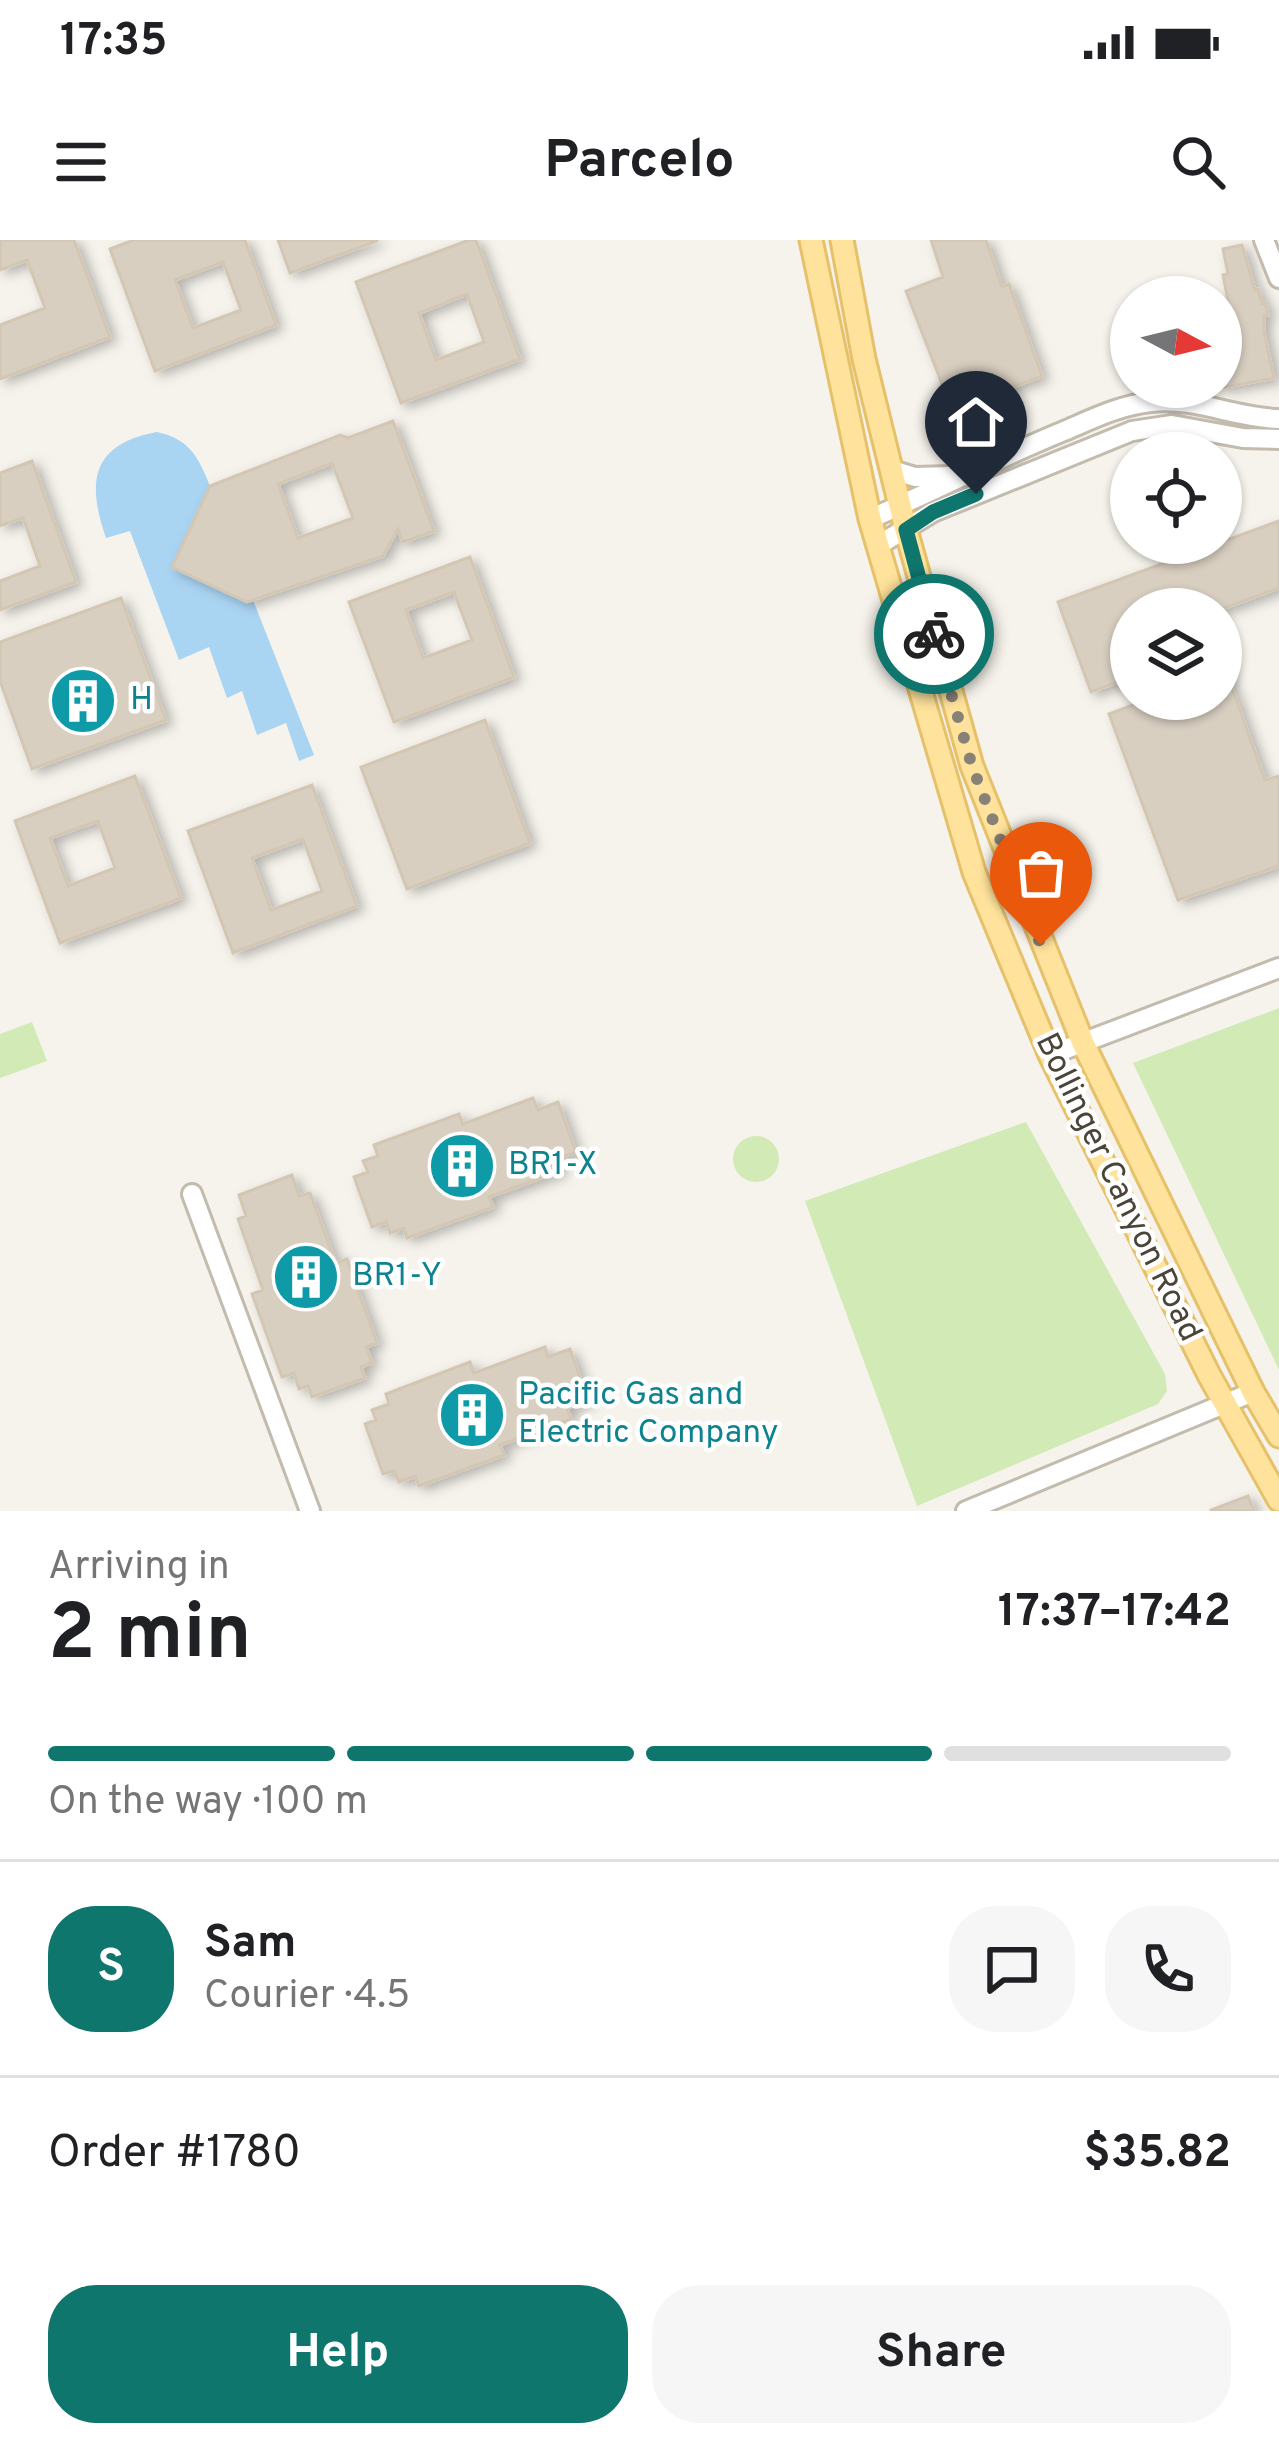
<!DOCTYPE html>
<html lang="en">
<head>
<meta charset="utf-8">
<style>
	:root { --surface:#fff; --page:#f6f6f6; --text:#202124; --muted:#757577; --line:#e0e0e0; --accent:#0f766e }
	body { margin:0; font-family:Overpass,sans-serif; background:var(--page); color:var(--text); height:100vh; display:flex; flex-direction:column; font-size:45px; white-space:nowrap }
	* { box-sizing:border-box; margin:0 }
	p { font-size:39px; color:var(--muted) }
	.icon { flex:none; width:66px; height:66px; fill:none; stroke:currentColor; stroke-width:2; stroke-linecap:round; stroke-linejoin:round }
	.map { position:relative; height:1271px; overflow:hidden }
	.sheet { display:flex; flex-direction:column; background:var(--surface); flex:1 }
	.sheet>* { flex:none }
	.needle { width:78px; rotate:97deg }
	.buttons { position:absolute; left:1110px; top:36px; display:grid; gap:24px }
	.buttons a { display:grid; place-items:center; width:132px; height:132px; border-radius:50%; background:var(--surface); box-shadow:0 3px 9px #0004; font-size:60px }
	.pin { position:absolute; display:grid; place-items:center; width:102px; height:102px; color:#fff; margin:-123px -51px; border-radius:50% 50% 50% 0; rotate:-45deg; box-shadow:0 0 12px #0007 }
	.pin .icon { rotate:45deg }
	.courier { position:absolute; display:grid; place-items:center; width:120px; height:120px; margin:-60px; border:9px solid #0f766e; border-radius:50%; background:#fff; color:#222; box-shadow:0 3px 15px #0007 }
	.summary em { font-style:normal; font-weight:700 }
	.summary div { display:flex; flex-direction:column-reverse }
	.summary { display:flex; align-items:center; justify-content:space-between; height:204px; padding:0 48px }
	h1 { font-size:78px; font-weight:700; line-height:90px }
	.bar { display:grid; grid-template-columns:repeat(4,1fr); gap:18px 12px; align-content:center; height:144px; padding:0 48px }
	.bar i { height:15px; border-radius:9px; background:var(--line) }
	.bar .selected { background:var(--accent) }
	.bar p { grid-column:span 4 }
	.line { display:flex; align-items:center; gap:30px; padding:0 48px; border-top:3px solid var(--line) }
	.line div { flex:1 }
	.round { display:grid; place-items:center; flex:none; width:126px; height:126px; border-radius:48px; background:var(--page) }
	.cta { display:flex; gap:24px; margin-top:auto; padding:24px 48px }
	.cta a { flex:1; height:138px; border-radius:48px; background:var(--accent); color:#fff; font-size:48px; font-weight:700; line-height:138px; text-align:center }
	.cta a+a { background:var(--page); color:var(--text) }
	.status { display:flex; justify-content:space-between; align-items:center; height:84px; padding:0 60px; background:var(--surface); direction:ltr }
	.status svg { height:33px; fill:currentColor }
	header { display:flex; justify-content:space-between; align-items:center; height:156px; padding:0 48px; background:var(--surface); font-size:54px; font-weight:700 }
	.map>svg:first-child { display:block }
	.green { fill:#d2eab5 }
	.water { fill:#a9d4f2 }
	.building { fill:#d8cfc1; stroke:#d3c7b4; stroke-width:3; fill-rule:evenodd; filter:url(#shadow) }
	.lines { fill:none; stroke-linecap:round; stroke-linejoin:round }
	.minor-casing { stroke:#c2bbae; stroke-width:24 }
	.major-casing { stroke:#e6c16a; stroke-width:27 }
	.minor { stroke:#fff; stroke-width:18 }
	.major { stroke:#ffe39c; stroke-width:21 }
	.done { stroke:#878178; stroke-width:12; stroke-dasharray:0 21.6 }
	.route { stroke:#0f766e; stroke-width:15 }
	.labels { text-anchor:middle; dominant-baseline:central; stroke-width:9; stroke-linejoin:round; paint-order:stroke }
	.culture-label { font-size:33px; fill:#0d838f; stroke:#fff; text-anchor:start }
	.street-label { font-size:33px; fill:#4b4439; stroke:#fff }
</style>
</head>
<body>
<div class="status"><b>17:35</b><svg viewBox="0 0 49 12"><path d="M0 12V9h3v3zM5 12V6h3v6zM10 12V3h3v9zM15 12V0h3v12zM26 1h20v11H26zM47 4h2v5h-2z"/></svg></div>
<header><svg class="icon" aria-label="menu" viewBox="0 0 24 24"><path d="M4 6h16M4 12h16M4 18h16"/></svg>Parcelo<svg class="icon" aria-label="search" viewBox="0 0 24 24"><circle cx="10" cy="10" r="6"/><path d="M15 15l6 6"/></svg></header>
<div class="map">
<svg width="1279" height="1271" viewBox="0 0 1279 1271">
	<defs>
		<filter id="shadow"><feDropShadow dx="6" dy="4" stdDeviation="6" flood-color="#0004"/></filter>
	</defs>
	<rect width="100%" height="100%" fill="#f6f3ec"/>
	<path class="green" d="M1279,768V1130L1133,823Z
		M32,782L47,821L0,838V794Z
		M1026,882L1165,1134L1167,1151L1158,1164L917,1266L805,961Z
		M733 919a23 23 0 1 1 46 0a23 23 0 1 1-46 0Z"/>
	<path class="water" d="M157,192C189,199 198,216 210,246L173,327L246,362L253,360L314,515L299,521L286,483L257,495L242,451L227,458L209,407L179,420L130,291L106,298C86,241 92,204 157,192Z"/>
	<path class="building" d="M0,0H74L110,97L0,139V85L45,68L27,20L0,30Z
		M134,0H245L276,85L155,131L110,9ZM223,22L241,70L193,88L175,40Z
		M278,0H377V1L290,33Z
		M469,0H476L520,119L401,163L356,42ZM467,54L484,102L436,120L419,73Z
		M931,0H986L1002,47L1009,44L1042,136L952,170L906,51L943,37Z
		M1242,5L1255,50L1258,49L1262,63L1265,62L1268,75L1264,76V92L1274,138L1221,148V110L1235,97L1223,35L1228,34L1223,9Z
		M393,181L434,291L403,302L398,289L383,316L247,362L172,327L210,246L340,195L348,198ZM332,223L353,278L298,298L278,244Z
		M32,221L76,342L0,370V341L40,326L23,278L0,286V233Z
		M1279,281V348L1222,369H1131V437L1091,452L1058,362Z
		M470,317L514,437L394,482L349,362ZM454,352L472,400L423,418L406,370Z
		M121,358L166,480L32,529L0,441V402Z
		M1222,420L1265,540L1279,536V626L1178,660L1109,474L1149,459H1221Z
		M485,480L530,603L407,649L361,527Z
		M135,536L181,658L60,703L15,581ZM98,581L115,628L68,646L50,598Z
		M312,545L357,666L233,713L188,591ZM303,599L322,651L271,670L252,618Z
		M533,858L538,870L558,862L576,912L556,920L560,931L489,957L493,967L407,998L404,988L390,993L386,982L372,987L354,937L368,932L363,921L378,916L374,905L459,874L463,884Z
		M292,935L299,956L310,953L336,1023L347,1019L377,1103L366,1107L372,1123L361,1127L365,1138L312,1157L308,1146L299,1149L294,1133L282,1137L252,1054L263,1050L238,979L246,976L239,955Z
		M545,1107L548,1117L570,1109L588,1160L567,1168L571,1179L500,1205L504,1215L419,1246L415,1236L399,1242L394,1231L383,1234L365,1184L376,1180L372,1170L389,1164L386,1154L470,1122L474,1133Z
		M1248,1256L1254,1271H1211V1270Z"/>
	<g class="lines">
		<g class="minor-casing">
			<path id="minor" d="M1264,0L1279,38
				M892,230L915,237L950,236
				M870,279C935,250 998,218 1064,191C1092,179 1120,165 1151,162C1195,157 1236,178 1279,179
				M877,306L933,272L1132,191L1172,185L1243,198L1279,199
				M1050,815L1279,728
				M192,954L310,1271
				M966,1271L1253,1152"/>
		</g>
		<g class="major-casing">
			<path id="major" d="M811,0L870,279L974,632L1050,815L1209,1135L1279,1260
				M842,0L864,119L906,290L972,526L1083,803L1253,1152L1279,1196"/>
		</g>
		<use href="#minor" class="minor"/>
		<use href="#major" class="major"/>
	</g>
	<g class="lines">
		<path class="done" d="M934,394L972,526L1041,705"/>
		<path class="route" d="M934,394L906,290L933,272L976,254"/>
	</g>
	<defs>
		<g id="building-disc" transform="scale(3.45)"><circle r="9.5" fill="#0f9aa8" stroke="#fff"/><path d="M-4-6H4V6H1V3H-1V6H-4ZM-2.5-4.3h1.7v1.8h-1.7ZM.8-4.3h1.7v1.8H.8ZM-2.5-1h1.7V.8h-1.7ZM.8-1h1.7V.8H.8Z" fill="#fff"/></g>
	</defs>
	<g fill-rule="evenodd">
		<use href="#building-disc" x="83" y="461"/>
		<use href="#building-disc" x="462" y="926"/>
		<use href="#building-disc" x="306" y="1037"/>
		<use href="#building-disc" x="472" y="1175"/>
	</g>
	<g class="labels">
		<g class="culture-label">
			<text x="130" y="461">H</text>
			<text x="508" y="926">BR1-X</text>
			<text x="352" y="1037">BR1-Y</text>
			<text x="518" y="1156">Pacific Gas and<tspan x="518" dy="38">Electric Company</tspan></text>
		</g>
		<g class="street-label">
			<text transform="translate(1117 948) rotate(64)">Bollinger Canyon Road</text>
		</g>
	</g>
</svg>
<div class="buttons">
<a><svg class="needle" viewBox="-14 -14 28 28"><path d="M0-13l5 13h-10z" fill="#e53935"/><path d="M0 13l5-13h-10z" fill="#757577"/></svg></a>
<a><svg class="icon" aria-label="locate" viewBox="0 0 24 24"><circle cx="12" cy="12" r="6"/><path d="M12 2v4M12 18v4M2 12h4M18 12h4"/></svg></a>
<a><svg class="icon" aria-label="layers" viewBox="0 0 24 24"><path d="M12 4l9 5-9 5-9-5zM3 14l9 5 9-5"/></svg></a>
</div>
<div class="pin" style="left:1041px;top:705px;background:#ea580c"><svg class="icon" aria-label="bag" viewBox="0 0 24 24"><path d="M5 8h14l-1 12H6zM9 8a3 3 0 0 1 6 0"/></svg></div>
<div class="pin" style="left:976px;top:254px;background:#1f2937"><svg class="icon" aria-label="home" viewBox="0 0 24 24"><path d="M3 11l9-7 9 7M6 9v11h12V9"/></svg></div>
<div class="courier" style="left:934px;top:394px"><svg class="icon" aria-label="bike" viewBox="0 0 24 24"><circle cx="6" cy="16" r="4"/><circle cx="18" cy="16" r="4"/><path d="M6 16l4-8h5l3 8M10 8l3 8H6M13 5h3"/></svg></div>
</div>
<section class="sheet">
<div class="summary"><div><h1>2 min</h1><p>Arriving in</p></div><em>17:37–17:42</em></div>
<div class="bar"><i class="selected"></i><i class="selected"></i><i class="selected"></i><i></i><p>On the way · 100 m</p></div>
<div class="line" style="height:216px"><b class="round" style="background:var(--accent);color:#fff">S</b><div><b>Sam</b><p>Courier · 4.5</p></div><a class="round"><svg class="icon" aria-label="chat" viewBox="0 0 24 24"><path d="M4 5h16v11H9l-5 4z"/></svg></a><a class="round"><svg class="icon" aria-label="phone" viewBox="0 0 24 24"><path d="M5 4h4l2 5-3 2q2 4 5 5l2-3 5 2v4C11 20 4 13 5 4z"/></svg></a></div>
<div class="line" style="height:156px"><div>Order #1780</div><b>$35.82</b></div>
<div class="cta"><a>Help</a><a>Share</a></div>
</section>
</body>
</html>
